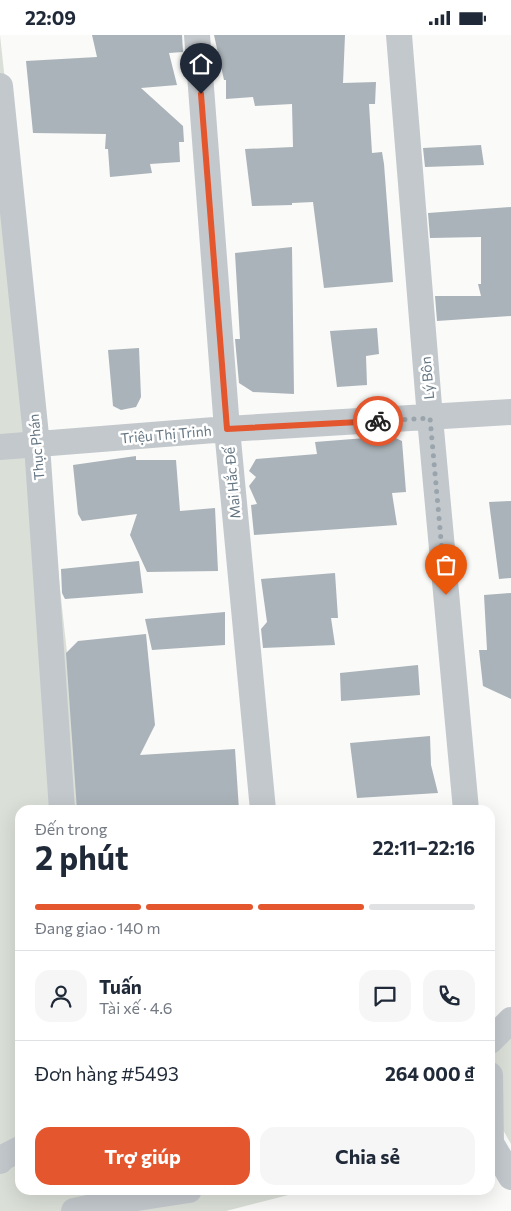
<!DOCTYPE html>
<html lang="vi">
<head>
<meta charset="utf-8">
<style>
	:root { --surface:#fff; --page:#f6f6f7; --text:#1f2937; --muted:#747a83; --line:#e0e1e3; --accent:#e4572e }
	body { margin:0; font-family:Commissioner,sans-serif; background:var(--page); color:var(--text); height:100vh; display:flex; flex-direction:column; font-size:19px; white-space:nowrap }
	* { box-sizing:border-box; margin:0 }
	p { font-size:16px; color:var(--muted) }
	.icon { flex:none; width:28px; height:28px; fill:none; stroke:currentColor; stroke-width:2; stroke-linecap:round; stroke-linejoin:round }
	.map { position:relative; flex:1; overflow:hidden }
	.details { position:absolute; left:15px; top:770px; width:480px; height:390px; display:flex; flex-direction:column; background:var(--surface); border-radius:15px; box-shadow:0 5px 20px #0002 }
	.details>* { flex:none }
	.pin { position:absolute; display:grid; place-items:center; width:42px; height:42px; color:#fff; margin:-51px -21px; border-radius:50% 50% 50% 0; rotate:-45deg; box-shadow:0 0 5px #0007 }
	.pin .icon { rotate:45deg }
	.courier { position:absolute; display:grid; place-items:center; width:50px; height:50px; margin:-25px; border:4px solid #e4572e; border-radius:50%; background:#fff; color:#222; box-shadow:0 1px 6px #0007 }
	.headline em { font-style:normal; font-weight:700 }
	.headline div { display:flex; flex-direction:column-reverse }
	.headline { display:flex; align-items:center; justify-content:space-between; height:85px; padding:0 20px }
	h1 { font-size:32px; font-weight:700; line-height:38px }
	.bar { display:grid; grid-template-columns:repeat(4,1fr); gap:8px 5px; align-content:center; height:60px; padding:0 20px }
	.bar i { height:6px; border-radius:4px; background:var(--line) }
	.bar .selected { background:var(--accent) }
	.bar p { grid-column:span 4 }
	.line { display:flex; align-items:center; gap:12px; padding:0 20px; border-top:1px solid var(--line) }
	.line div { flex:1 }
	.round { display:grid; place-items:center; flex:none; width:52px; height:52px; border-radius:15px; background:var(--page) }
	.button { display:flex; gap:10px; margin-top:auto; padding:10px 20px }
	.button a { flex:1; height:58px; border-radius:15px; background:var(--accent); color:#fff; font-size:20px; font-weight:700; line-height:58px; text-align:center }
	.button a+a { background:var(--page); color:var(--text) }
	.status { display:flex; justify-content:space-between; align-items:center; height:35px; padding:0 25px; background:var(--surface); direction:ltr }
	.status svg { height:14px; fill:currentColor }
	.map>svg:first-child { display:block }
	.green { fill:#dadfd7 }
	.building { fill:#aab3b9 }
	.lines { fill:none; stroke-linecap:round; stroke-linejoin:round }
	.street { stroke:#c3c8cc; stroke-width:26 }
	.done { stroke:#99a4ac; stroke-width:5; stroke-dasharray:0 9 }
	.route { stroke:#e4572e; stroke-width:6 }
	.labels { text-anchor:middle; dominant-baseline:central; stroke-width:5; stroke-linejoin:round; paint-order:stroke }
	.street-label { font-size:14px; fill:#657683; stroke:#fff }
</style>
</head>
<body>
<div class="status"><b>22:09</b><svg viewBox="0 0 49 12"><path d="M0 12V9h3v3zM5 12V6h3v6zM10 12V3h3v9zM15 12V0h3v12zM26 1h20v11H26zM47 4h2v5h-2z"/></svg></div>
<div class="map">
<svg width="511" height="1176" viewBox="0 0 511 1176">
	<rect width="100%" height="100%" fill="#fafaf8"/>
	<path class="green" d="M0,0L84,775H20V1155H308L226,1176H0Z
		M490,990L511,991V1109L503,1095L490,1108Z"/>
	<path class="building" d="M92,0H182L183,17L169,18L177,50L141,53L183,91L184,107H179L180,127L150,129L152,138L110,142L108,114H105L106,99L33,98L26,26L97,22Z
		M214,0H345L343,48L376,47L375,69H369L372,118L382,117L384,129L393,247L324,253L313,167L292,168V170L252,171L245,114L293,112L292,69L255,71L253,62L226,64V45H224Z
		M481,110L484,130L425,132L423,113Z
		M511,172V281L437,286L435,261H481L478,249H481V202L430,203L428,178Z
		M292,212L294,359L253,357L239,348L235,304H240L235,218Z
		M377,293L379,319L366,321L367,350L337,352L330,296Z
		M139,313L141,362L136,372L121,375L113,371L108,315Z
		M387,399L402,406L406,457L392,458L397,490L254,500L251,470L257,469L249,451L256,442L249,436L256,424L317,419L315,407L378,402L382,400Z
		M136,421V425H176L180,476L215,473L218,536L147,537L130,500L137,479L82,486L78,479L73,430Z
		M511,466V543L499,544L489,467Z
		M139,526L143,558L65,564L62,558L61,534Z
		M335,538L338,583H331L335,610L263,613L261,594L267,587L261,544Z
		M511,558V664L483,651L479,615H487L484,560Z
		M225,577V610L152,615L145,584Z
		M146,599L155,690L140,720L235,714L239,775H77L66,618L78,606Z
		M418,630L420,660L341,666L340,638Z
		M430,701L431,730L438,758L357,763L350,708Z"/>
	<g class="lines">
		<path class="street" d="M197,0L227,394L263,775
			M399,0L430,383L466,775
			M0,51L37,410L62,775
			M0,412L227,394L511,377
			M490,1006L511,985
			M490,1040L491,1108L511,1142
			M0,1126L4,1122L20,1114
			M74,1176L130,1164L189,1155"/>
	</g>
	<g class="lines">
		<path class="done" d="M378,386L430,383L446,560"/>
		<path class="route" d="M201,59L227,394L378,386"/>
	</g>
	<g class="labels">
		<g class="street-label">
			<text transform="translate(427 343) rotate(-95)">Lý Bôn</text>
			<text transform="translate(166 399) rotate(-5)">Triệu Thị Trinh</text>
			<text transform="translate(36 412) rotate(-95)">Thục Phán</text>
			<text transform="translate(232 448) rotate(-95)">Mai Hắc Đế</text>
		</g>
	</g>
</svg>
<div class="pin" style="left:446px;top:560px;background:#ea580c"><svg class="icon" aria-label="bag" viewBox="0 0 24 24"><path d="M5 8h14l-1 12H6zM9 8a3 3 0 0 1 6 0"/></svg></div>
<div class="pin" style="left:201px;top:59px;background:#1f2937"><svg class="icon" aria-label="home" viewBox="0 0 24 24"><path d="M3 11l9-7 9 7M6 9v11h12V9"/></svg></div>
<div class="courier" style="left:378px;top:386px"><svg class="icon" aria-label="bike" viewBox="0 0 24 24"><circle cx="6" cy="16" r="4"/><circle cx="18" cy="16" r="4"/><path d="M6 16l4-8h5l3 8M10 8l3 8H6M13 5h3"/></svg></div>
<section class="details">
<div class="headline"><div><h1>2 phút</h1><p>Đến trong</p></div><em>22:11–22:16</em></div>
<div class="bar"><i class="selected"></i><i class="selected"></i><i class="selected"></i><i></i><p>Đang giao · 140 m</p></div>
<div class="line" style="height:90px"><a class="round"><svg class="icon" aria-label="person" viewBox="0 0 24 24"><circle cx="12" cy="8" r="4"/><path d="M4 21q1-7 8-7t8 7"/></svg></a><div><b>Tuấn</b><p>Tài xế · 4.6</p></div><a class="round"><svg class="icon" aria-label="chat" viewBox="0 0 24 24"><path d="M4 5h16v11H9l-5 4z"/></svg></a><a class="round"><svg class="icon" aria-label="phone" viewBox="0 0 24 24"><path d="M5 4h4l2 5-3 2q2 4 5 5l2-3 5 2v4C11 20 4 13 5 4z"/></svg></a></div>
<div class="line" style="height:65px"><div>Đơn hàng #5493</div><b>264 000 ₫</b></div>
<div class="button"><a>Trợ giúp</a><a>Chia sẻ</a></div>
</section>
</div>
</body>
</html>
